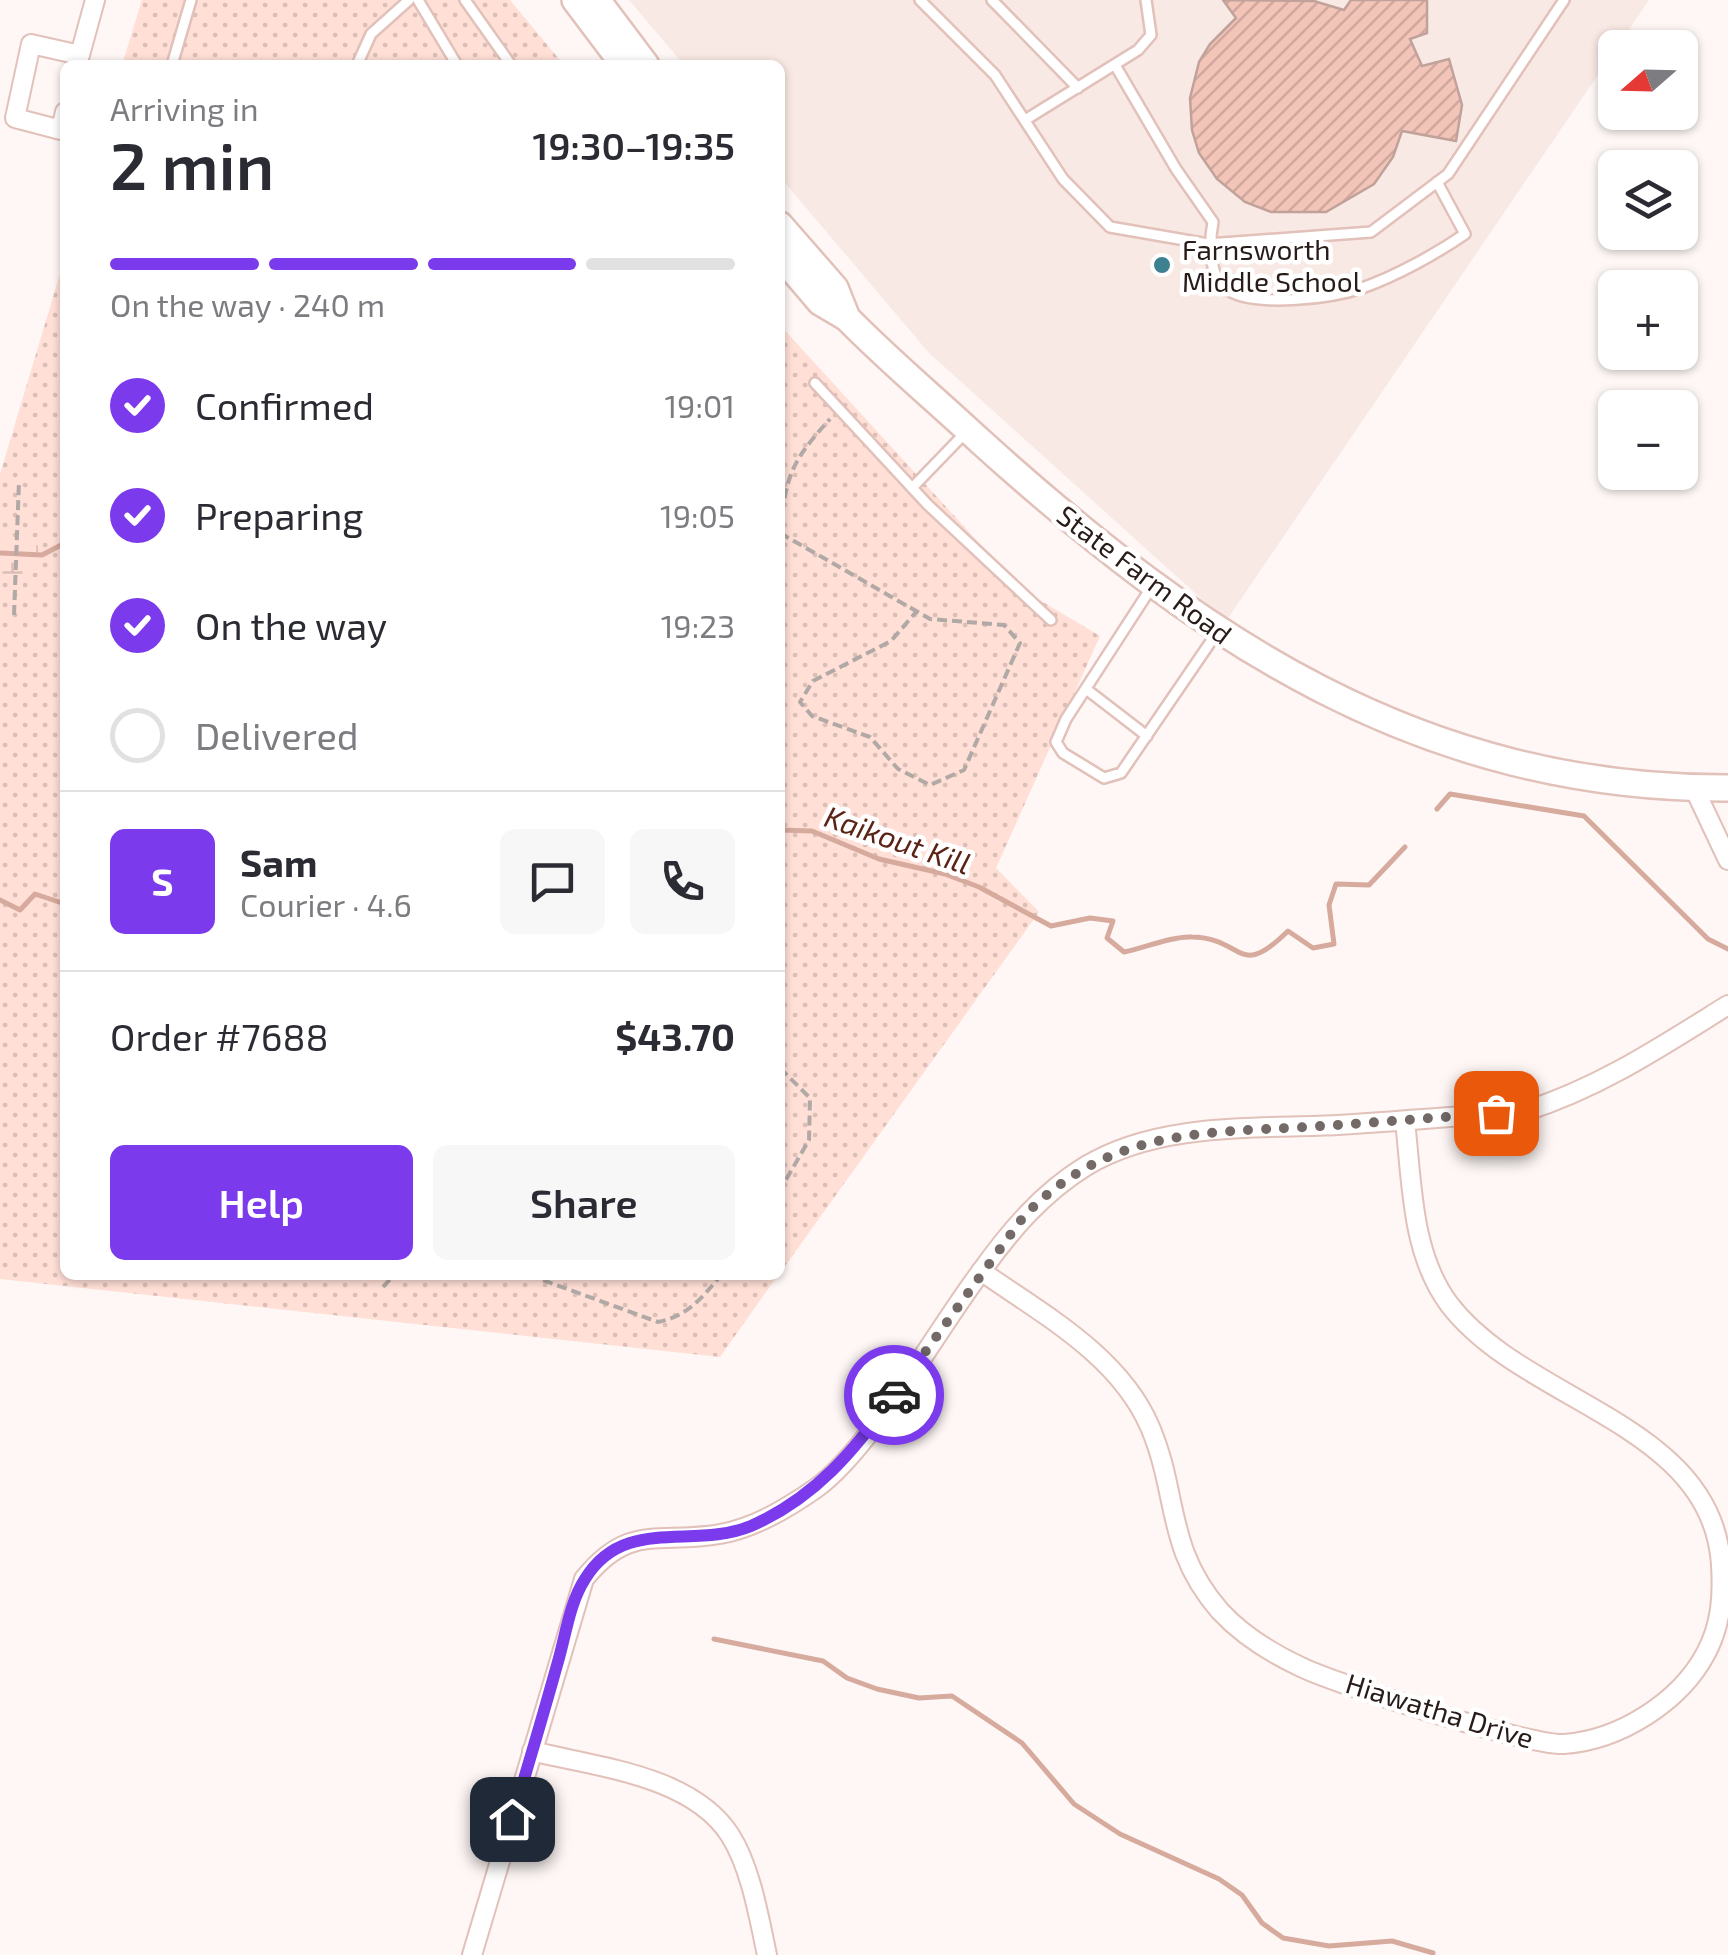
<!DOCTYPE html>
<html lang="en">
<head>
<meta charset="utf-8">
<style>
	:root { --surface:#fff; --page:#f7f7f7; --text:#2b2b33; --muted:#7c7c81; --line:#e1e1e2; --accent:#7c3aed }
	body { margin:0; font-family:"Exo 2",sans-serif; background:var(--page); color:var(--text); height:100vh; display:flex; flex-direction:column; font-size:38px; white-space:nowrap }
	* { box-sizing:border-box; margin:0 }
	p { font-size:32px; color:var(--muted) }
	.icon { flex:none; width:55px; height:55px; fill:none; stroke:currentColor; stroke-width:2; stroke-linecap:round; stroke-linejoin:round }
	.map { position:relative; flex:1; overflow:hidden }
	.sheet { position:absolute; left:60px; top:60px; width:725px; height:1220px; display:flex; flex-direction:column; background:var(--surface); border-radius:15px; box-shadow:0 2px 8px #0004 }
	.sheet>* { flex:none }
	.needle { width:65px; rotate:250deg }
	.fabs { position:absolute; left:1598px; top:30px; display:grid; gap:20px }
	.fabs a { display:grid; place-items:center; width:100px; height:100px; border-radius:15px; background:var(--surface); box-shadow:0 2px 8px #0004; font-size:50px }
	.pin { position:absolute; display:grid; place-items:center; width:85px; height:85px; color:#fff; margin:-42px; border-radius:20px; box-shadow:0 5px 15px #0006 }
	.courier { position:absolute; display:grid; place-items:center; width:100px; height:100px; margin:-50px; border:8px solid #7c3aed; border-radius:50%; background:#fff; color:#222; box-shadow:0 2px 12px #0007 }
	.overview em { font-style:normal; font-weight:600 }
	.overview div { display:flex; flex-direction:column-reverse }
	.overview { display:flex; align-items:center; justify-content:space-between; height:170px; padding:0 50px }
	h1 { font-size:65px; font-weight:600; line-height:75px }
	.bar { display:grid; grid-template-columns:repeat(4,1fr); gap:15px 10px; align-content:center; height:120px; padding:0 50px }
	.bar i { height:12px; border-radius:8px; background:var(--line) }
	.bar .on { background:var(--accent) }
	.bar p { grid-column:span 4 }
	.line { display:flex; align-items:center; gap:25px; padding:0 50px; border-top:2px solid var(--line) }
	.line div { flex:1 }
	.round { display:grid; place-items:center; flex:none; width:105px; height:105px; border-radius:15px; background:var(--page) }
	ol { padding:0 50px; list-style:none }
	li { display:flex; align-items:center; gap:30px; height:110px }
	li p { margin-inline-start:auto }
	li .icon { padding:10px; border-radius:50%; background:var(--accent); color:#fff; stroke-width:4 }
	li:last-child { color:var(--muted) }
	li i { width:55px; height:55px; border:5px solid var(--line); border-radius:50% }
	.cta { display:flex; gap:20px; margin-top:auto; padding:20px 50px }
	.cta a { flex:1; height:115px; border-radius:15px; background:var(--accent); color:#fff; font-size:40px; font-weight:600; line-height:115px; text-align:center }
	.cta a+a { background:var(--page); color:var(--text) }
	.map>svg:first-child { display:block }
	.built { fill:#f9e9e4 }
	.grass { fill:url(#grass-dots) }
	.wetland { fill:url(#wetland-marsh) }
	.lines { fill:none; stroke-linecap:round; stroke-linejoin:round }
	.stream { stroke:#d7aa9e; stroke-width:5 }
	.building { fill:url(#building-hatch); stroke:#c1a29a; stroke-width:2.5 }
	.service-casing { stroke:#e1c1b9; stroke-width:14 }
	.minor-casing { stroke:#e1c1b9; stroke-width:22 }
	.secondary-casing { stroke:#e1c1b9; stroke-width:30 }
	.path { stroke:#b1a9a6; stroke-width:4; stroke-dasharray:10 5; stroke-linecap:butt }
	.service { stroke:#fff; stroke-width:9 }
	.minor { stroke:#fff; stroke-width:18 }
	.secondary { stroke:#fff; stroke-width:25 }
	.done { stroke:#736966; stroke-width:10; stroke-dasharray:0 18 }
	.route { stroke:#7c3aed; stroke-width:12 }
	.poi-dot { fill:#3d8090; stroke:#fff; stroke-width:4 }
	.labels { text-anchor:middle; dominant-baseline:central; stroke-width:9; stroke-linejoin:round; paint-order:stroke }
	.poi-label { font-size:28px; fill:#281c19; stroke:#fff; text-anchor:start }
	.street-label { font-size:28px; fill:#281c19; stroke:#fff }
	.water-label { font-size:30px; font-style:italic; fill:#5b2315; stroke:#fff }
</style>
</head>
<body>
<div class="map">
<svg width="1728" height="1955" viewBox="0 0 1728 1955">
	<defs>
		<pattern id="grass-dots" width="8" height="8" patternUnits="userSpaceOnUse" patternTransform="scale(2.5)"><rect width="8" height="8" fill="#ffdfd6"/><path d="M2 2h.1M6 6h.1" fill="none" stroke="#dbbfb7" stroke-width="1.8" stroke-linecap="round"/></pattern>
		<pattern id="wetland-marsh" width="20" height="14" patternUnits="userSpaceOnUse" patternTransform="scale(2.5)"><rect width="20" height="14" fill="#ffdfd6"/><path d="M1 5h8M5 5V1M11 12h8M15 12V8" fill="none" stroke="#dbbfb7"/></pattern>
		<pattern id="building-hatch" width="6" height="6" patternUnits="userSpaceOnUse" patternTransform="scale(2.5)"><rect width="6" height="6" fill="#f3c4b8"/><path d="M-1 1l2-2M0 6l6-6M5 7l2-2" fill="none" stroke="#d0a89e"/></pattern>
	</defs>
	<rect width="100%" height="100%" fill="#fef7f5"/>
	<path class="built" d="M629,0H1649L1226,621L929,353L780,177V65H684Z"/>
	<path class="grass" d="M142,0H510L564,65H122Z
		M65,257V1275H778L720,1357L0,1279V474Z
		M780,325L1021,589L1100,636L996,868L1039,912L780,1273Z"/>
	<path class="wetland" d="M37,538L39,561L26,581L0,579V541Z"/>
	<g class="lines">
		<path class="stream" d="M0,553L42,555L65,543
			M1437,809L1450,794L1584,816L1708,939L1728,949
			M780,830L812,831L879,859L945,874L979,887L1051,926L1090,918L1113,921L1107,938L1124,952C1144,948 1172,936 1192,937C1245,938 1237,981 1288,931L1313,948L1334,944L1329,905L1336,884L1369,885L1405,847
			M0,900L20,910L35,894L65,904
			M714,1639L823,1661L847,1678L877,1689L919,1698L952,1696L1022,1743L1074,1804L1120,1834L1219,1879L1242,1895L1262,1923L1283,1938L1329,1946L1392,1941L1433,1953"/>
	</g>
	<path class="building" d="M1223,0L1314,1L1344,10L1351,0H1427V33L1410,39L1422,66L1449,59L1462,105L1456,141L1402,131L1393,157L1374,184L1326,212H1271L1245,202L1217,179L1199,153L1192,130L1190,98L1199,62L1210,44L1236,18Z"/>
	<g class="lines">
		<g class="service-casing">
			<path id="service" d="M418,0L457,65
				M465,0L511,65
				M920,0L995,75L1063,179L1110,227L1208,244L1371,232L1448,174L1564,0
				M992,0L1078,88
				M172,65L191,0
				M357,65L371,34L409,0
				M1115,65L1176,169L1213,222C1209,243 1208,281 1231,292C1261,307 1332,298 1362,288C1396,276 1436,254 1465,234L1437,182
				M1025,120L1138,50L1151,35L1146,0
				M815,383L928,505L1051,620
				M912,488L966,432
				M1151,588L1066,719L1056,742L1063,753L1104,778L1121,773L1216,634
				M1086,689L1147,736"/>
		</g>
		<g class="minor-casing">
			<path id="minor" d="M78,62L95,0
				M65,112L61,130L15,118L31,44L80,55
				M1694,788L1728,860
				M981,1271C1042,1314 1119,1355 1150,1427C1179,1495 1165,1548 1220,1611C1243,1636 1271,1653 1301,1667C1338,1685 1530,1746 1564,1744C1620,1740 1680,1702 1706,1653C1721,1625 1723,1596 1721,1565C1713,1423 1524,1403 1449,1304C1411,1253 1412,1182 1405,1121
				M532,1751C596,1767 691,1775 730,1835C751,1868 759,1918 767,1955
				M472,1955L584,1579C630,1522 659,1545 720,1534C754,1528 786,1509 815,1489C871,1449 936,1331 980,1273C1010,1231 1042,1193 1086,1166C1159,1122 1255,1129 1338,1125C1401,1121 1463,1116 1526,1111C1601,1087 1662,1046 1728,1005"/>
		</g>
		<g class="secondary-casing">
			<path id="secondary" d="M575,0L624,65
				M597,0L646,65
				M780,225L835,288L847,318
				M780,255L820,302L847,318C889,361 936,400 980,441C1199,639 1421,789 1728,788"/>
		</g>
		<path class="path" d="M780,528C787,473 792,461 830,419
			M780,533L930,619L1004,625L1020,643L964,770L930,785L898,769L870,737L812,716L800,702L813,681L891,641L916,612
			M14,615L19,481
			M780,1068L810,1098L809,1140L780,1190
			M529,1275L658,1322C688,1316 702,1298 721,1275
			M383,1287L394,1275"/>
		<use href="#service" class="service"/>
		<use href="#minor" class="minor"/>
		<use href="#secondary" class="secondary"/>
	</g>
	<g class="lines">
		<path class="done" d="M894,1395L1024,1216C1107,1131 1195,1133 1306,1127C1369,1123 1433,1118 1496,1113"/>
		<path class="route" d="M512,1819C528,1766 544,1712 559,1658C566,1633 570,1602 585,1579C624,1515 693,1550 751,1526C815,1498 855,1450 894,1395"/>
	</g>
	<circle class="poi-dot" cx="1162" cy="265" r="10"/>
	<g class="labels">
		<g class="poi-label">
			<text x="1182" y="249">Farnsworth<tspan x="1182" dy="32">Middle School</tspan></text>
		</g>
		<g class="street-label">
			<text transform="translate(1145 574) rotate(37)">State Farm Road</text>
			<text transform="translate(1440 1710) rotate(17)">Hiawatha Drive</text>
		</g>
		<g class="water-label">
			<text transform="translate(898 839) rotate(19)">Kaikout Kill</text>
		</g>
	</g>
</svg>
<div class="fabs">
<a><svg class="needle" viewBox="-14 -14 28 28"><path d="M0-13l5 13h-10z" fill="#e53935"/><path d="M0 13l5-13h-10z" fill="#7c7c81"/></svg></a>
<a><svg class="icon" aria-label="layers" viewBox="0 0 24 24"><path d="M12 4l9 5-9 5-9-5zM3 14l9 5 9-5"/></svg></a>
<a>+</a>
<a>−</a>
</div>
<div class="pin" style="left:1496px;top:1113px;background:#ea580c"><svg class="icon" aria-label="bag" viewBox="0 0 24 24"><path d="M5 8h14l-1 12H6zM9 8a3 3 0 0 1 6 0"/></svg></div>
<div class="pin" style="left:512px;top:1819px;background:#1f2937"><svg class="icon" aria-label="home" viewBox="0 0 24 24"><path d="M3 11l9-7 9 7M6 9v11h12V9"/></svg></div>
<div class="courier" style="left:894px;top:1395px"><svg class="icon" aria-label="car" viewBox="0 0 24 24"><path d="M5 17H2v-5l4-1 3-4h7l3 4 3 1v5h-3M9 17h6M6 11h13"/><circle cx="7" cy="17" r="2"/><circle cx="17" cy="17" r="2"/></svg></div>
<section class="sheet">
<div class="overview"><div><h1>2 min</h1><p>Arriving in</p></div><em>19:30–19:35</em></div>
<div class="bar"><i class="on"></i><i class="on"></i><i class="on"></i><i></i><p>On the way · 240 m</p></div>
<ol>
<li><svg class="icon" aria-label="check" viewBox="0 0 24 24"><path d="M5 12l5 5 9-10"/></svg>Confirmed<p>19:01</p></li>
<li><svg class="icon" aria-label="check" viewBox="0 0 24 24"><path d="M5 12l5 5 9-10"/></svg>Preparing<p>19:05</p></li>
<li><svg class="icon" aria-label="check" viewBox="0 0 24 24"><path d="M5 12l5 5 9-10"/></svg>On the way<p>19:23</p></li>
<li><i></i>Delivered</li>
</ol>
<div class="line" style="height:180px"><b class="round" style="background:var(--accent);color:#fff">S</b><div><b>Sam</b><p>Courier · 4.6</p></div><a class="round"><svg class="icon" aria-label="chat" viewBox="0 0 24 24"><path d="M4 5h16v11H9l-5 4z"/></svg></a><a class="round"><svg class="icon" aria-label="phone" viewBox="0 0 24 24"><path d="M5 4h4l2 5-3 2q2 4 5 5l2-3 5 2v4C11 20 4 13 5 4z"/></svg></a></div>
<div class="line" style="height:130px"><div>Order #7688</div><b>$43.70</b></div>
<div class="cta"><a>Help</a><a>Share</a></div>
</section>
</div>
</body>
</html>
